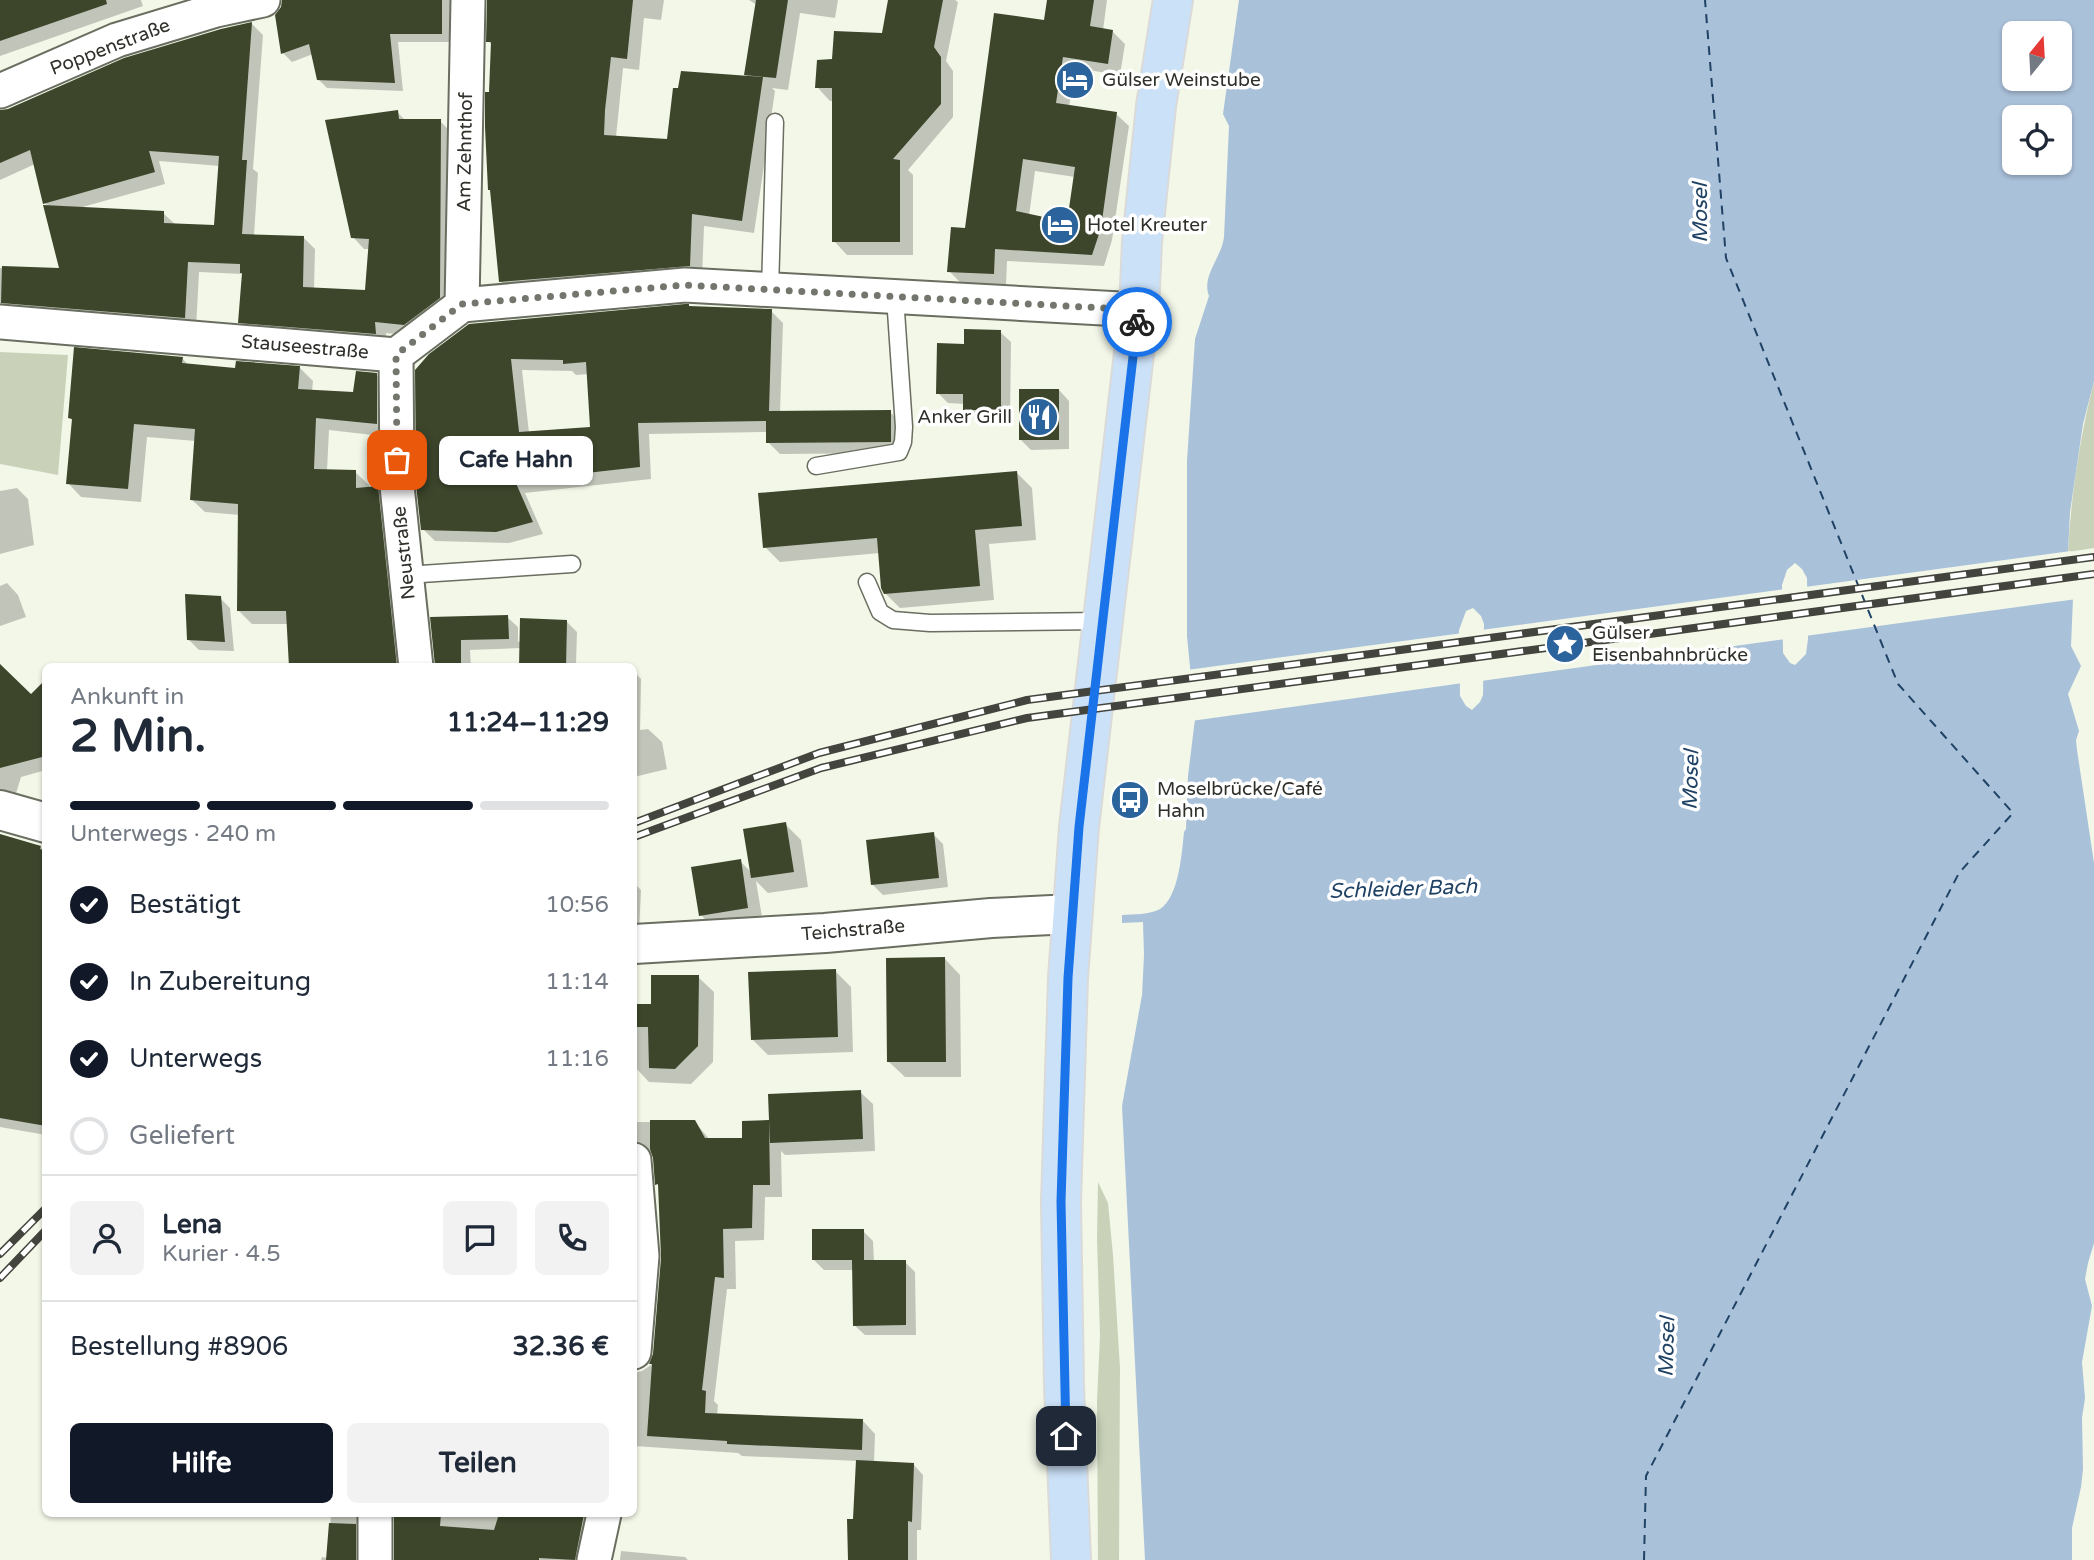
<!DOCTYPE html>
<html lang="de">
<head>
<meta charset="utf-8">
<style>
	:root { --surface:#fff; --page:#f2f2f3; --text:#1f2937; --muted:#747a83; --line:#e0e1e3; --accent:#111827 }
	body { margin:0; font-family:"Varela Round",sans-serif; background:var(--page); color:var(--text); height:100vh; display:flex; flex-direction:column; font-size:26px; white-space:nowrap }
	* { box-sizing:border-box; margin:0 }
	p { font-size:23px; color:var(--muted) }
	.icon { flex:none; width:38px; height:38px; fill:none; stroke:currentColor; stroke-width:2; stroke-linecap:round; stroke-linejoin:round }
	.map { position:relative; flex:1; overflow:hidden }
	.panel { position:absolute; left:42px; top:663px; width:595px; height:854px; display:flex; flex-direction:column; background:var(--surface); border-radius:10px; box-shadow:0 2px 5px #0004 }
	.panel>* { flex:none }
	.needle { width:46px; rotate:18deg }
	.fabs { position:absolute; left:2002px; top:21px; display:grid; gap:14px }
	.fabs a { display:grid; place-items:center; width:70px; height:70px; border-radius:10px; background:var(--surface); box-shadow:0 2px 5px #0004; font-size:35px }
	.pin { position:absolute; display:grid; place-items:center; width:60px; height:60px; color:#fff; margin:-30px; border-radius:14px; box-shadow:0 4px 10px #0006 }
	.courier { position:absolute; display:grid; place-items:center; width:70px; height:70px; margin:-35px; border:5px solid #1a73e8; border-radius:50%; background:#fff; color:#222; box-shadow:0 2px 9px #0007 }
	.bubble { position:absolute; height:49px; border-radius:10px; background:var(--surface); box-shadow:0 2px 5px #0004; font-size:23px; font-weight:700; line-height:49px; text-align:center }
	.summary em { font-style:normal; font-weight:700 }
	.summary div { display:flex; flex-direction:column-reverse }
	.summary { display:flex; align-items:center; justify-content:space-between; height:119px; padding:0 28px }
	h1 { font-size:46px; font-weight:700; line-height:52px }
	.bar { display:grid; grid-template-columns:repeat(4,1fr); gap:10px 7px; align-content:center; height:84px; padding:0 28px }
	.bar i { height:9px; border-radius:5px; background:var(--line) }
	.bar .selected { background:var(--accent) }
	.bar p { grid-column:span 4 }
	.line { display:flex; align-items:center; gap:18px; padding:0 28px; border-top:2px solid var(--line) }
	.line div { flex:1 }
	.round { display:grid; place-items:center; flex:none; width:74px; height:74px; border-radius:10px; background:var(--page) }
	ol { padding:0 28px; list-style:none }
	li { display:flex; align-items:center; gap:21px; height:77px }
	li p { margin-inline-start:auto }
	li .icon { padding:7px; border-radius:50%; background:var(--accent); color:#fff; stroke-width:4 }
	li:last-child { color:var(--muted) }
	li i { width:38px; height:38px; border:4px solid var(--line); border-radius:50% }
	.button { display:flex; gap:14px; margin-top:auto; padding:14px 28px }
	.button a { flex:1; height:80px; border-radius:10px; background:var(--accent); color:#fff; font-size:28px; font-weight:700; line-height:80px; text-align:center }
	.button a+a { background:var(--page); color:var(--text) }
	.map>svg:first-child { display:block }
	.green { fill:#c9d2b9 }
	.water { fill:#aac1da; fill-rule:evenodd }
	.pier { fill:#f2f7e8 }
	.shadow { fill:#0003; fill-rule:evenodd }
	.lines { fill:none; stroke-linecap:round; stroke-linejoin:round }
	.ferry { stroke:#1f4265; stroke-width:2; stroke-dasharray:9 7; stroke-linecap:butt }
	.building { fill:#3d452b; fill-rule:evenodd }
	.lane-casing { stroke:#696e60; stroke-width:19 }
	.street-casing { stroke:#696e60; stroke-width:37 }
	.secondary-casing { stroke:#696e60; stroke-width:42 }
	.primary-casing { stroke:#d9dad9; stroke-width:42 }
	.lane { stroke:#fff; stroke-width:16 }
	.street { stroke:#fff; stroke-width:33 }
	.secondary { stroke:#fff; stroke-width:38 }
	.primary { stroke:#cbe1f8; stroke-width:38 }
	.rail-casing { stroke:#42443d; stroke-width:8 }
	.rail { stroke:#fff; stroke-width:5; stroke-dasharray:16; stroke-linecap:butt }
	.done { stroke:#73766c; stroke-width:7; stroke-dasharray:0 12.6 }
	.route { stroke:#1a73e8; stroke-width:9 }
	.labels { text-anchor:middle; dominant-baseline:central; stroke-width:7; stroke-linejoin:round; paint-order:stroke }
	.street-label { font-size:19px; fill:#2e302a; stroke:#fff }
	.poi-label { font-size:19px; fill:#2e302a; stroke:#fff; text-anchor:start }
	.water-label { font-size:21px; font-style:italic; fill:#1f4265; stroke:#fff }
</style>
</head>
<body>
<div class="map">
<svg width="2094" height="1560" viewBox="0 0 2094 1560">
	<rect width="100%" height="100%" fill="#f2f7e8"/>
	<path class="green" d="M0,352L68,355L58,475L0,464Z
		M2094,381V548L2068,552C2071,495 2080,437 2094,381Z
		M1098,1182L1108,1203L1113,1255L1120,1368L1119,1560H1098L1097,1401L1100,1336L1097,1239Z"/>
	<path class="water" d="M1239,0H2094V381L2083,424L2070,512L2068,552L2073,598L2071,646L2081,666L2068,694L2079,731L2076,740L2077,750L2094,863V1243L2088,1263L2085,1279L2092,1306L2082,1362L2085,1398L2082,1418L2083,1469L2081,1487L2072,1528V1560H1145L1122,1106L1142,995L1144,955L1143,922L1122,923V915C1134,914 1149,915 1160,909C1179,897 1182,852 1184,832L1186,829L1188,776L1195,719L1187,636V461L1195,339L1209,296C1201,276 1222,257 1224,237L1229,126L1223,114ZM2014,33H2060V79H2014ZM2014,117H2060V163H2014ZM1795,563L1802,569L1807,578L1808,639L1806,654L1795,665L1790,663L1783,653L1782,585L1787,570ZM1473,608L1481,616L1484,624L1483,695L1480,702L1472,710L1466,706L1460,696L1459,630L1466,611Z"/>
	<path class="pier" d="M2071,551L2077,599L1805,636V587Z
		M1786,589V639L1481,681V630Z
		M1463,633V683L1191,721L1187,670Z"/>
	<path class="shadow" d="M0,0H141L143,6L0,56Z
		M283,0H450V42H398L403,91L327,88L318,79L313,54L292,62L283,53L277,15L283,7Z
		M489,0H664L661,20L644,18L639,70L623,68L616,137L669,141L749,78L746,75L757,5L749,0H838L835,18L800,13L788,90L772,88L775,91L754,233L704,226L702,278L513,294L501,282L491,94L493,46L488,41Z
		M890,0H955L958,2L946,61L953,71V117L908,170L913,175V255H847L834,241V101H830L817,87L834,61L883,35Z
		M1049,0H1107L1103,30L1112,31L1125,44L1120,75L1075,68L1069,107L1116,114L1129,126L1112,240L1104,266L1007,261L1006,285L961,283L949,271L1046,22ZM1035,171L1075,177L1069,224L1029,216Z
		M252,24L263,35L253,169L258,173L254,236L304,238L315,249L314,289L367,292L370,249H364L353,237L397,112L406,121H440L452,133L451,309L416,336L386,333L387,345L252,333L240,322L243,274L199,272L196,329L0,318V268L62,269L49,207L45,203L35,164L0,180V111H7ZM159,161L220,166L216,227L176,225L163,213L79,208L165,184Z
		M771,311L783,323L780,413L890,412L902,424V453L780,454L768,442V432L649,434L651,479L525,493L543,534L509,543L435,541L423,529L417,370ZM522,370L572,371L576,375L589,374L591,428L529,433Z
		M1000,332L1011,342L1010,419H975L965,409V404L948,403L938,393L966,346Z
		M182,358L189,366L237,370L300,368L313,381L312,391L354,394L376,374L389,388L390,437L329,430L327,471L355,472L369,485V489L377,488L390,501L408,667H290L289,624H252L239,611L240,515L205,512L191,499L196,441L147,437L141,502L81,497L68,483L74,422L69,417Z
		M1059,390L1069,401V449L1031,450L1020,439Z
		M1017,473L1032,488L1036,540L989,544L994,600L900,608L885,593L880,553L780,562L765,547Z
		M17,488L28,499L34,545L0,554V491Z
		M7,583L18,595L26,617L0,626V586Z
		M220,598L230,608L234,651L199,650L189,640Z
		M507,617L518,627V642L566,621L577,632L576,665L628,667H520L521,648L470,650L471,667H439L437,665L432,618Z
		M634,672L641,679L640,730L648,729L662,742L667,769L634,777Z
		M0,687L31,696L46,698V770L21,777L14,800L0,804Z
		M785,824L801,840L808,887L768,893L756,881L763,923L716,930L701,915L740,861L752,873Z
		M933,834L943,844L948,887L883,895L873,885Z
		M0,836L46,849V1135L0,1127Z
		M634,883L641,890L639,932H634Z
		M945,959L960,975L961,1077H905L889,1062Z
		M835,971L851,987L853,1052L768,1055L752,1039Z
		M698,977L714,992L713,1062L691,1084L649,1082L634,1066V1005H653Z
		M860,1092L873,1104L875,1151L785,1155L781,1151L782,1197H765L764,1240L735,1241L736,1289H727L714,1401L718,1405L717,1415L863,1421L875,1434L874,1463L914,1465L923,1475L921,1530H917V1560H850L855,1520L858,1461L742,1456L738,1453L634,1446V1373L642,1371L651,1365L655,1354L663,1254L660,1187L657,1184L654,1154L645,1153L634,1159V1122H695L710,1140H744V1122H771Z
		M863,1231L873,1241L874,1262H905L915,1272L916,1335H865L854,1325V1270H824L814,1260Z
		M331,1514H374L368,1560H321L322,1557L328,1558Z
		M396,1514H602L590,1560H396Z
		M621,1551L685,1557L688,1560H620Z"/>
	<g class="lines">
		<path class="ferry" d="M1644,1560L1646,1476L1959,873L2013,813L1898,684L1726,258L1705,0"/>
	</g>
	<path class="building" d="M0,0H106L107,4L0,41Z
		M282,0H442V34H390L395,83L317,80L309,44L281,54L275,15L281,7Z
		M487,0H633L627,59L611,57L605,110L604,135L667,139L673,88H678L681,71L763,77L742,221L692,214L690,266L499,282L490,190H488L485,127V92H489L491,42H486Z
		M756,0H788L776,78L744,75Z
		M888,0H943L934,47L941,57V104L893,159L900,160V242H832V88H815L817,60L832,59L834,31L882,33Z
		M1047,0H1094L1090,26L1113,30L1108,64L1063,57L1056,103L1117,112L1101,228L1092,255L995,249L994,274L947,272L951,227L965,228L994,13L1044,20ZM1023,159L1075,167L1067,222L1016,211Z
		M252,22L242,160H247L242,234L304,236L303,287L365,290L369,239L351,238L325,120L398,110L399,119H441L440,298L404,325L375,322L376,334L238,323L242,273H240V264L188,262L185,318L1,303L2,266L59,268L43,205L164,211V223L214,225L219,156L149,151L155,172L43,204L30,150L0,163V110L8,109L124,58L221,29Z
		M685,304H689V306L772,309L769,411L891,410V442L766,443V421L638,423L640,467L515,481L533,522L496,532L421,530L416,485L415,370L429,354L469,324ZM511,359L563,360V364L586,362L590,427L519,432Z
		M964,329L1001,330V410H963V394H936L937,343L964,344Z
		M74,347L183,357L182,363L235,368L236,361L300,366L298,389L353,392L356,371L377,373V424L316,418L314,469L356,470V488L378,486L397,667H289L286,611H237L238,504L190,500L195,429L134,424L128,489L66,484L72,419L68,418Z
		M1019,389H1059V440H1019Z
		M1017,471L1022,526L975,530L980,586L884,594L881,588L877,538L763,548L758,493Z
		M185,594L221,596L225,642L187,640Z
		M508,615L509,639L461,640V663L435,666L430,617Z
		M520,618L567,620L566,667H519Z
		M0,664L31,694L46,679V756L0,768Z
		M786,822L794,872L751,878L743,829Z
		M934,832L939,878L871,885L866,840Z
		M0,834L41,846L40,849L46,851V1126L0,1118Z
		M741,859L748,908L699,916L691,867Z
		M945,957L946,1062H887L886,958Z
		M836,969L838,1037L751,1040L748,972Z
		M651,975H699L698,1046L675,1069L649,1068L648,1027H634V1004H651Z
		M861,1090L863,1139L770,1143L769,1120L770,1185H753L752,1228L723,1229L724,1278L715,1277L702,1390L706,1391L705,1413L863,1419L862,1450L727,1444V1441L647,1436L652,1364H649L653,1354L661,1258L658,1184L655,1185L653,1158L650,1149V1120H695L705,1138H742V1121L769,1120L768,1094Z
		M812,1229H864V1260H906V1325L853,1326L852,1260H812Z
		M856,1460L914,1463L912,1522L908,1521V1560H848L847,1519H853Z
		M394,1514H441L440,1526L494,1530L499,1514H584L575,1560L539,1558V1560H394Z
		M329,1523L356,1524V1560H326Z"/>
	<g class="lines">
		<g class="lane-casing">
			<path id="lane" d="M770,289L775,122
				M816,466L899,452L903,442L904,427L895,297
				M406,575L572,564
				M867,582L880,612L893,620L930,623L1103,621"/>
		</g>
		<g class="street-casing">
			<path id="street" d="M0,91L117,40L216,10L263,0
				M462,305L468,0
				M0,322L396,355L462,305L685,285L1139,310
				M396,355L397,486L416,667
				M634,1160L642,1256L634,1352
				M375,1514V1560
				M594,1560L604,1514"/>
		</g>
		<g class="secondary-casing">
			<path id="secondary" d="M0,810L46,823
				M634,944L825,933L991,918L1072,914"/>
		</g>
		<g class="primary-casing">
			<path id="primary" d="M1071,1560L1064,1386L1061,1202L1068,978L1079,827L1139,310L1142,242L1156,106L1173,0"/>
		</g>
		<use href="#lane" class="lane"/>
		<use href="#street" class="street"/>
		<use href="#secondary" class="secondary"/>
		<use href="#primary" class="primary"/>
		<g class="rail-casing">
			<path id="rail" d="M634,823L819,753L1027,700L2094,557
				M634,837L821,768L1027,718L2094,574
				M0,1254L46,1208
				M0,1278L46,1230"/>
		</g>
		<use href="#rail" class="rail"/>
	</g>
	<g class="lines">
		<path class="done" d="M397,460L396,355L462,304L685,285L1139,310L1137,322"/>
		<path class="route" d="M1066,1436L1061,1202L1068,978L1079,827L1137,322"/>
	</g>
	<defs>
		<g id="hotel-disc" transform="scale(2.0125)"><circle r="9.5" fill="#2b649c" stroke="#fff"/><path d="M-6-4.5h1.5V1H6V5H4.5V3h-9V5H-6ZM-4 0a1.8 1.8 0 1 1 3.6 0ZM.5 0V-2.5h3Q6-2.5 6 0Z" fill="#fff"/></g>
		<g id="restaurant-disc" transform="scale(2.0125)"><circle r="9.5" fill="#2b649c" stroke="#fff"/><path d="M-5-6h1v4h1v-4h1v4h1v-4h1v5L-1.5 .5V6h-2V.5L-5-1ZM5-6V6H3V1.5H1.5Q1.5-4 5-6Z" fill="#fff"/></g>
		<g id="sight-disc" transform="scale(2.0125)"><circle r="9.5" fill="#2b649c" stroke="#fff"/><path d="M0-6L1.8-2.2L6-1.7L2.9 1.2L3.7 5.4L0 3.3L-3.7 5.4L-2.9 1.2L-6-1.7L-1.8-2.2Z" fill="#fff"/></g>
		<g id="bus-disc" transform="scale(2.0125)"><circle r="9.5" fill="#2b649c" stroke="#fff"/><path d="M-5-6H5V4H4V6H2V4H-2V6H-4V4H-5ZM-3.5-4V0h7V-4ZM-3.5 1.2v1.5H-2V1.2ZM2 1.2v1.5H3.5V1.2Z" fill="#fff"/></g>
	</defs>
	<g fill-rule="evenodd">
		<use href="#hotel-disc" x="1075" y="80"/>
		<use href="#hotel-disc" x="1060" y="225"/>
		<use href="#restaurant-disc" x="1039" y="417"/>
		<use href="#sight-disc" x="1565" y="644"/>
		<use href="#bus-disc" x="1130" y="800"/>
	</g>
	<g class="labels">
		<g class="street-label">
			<text transform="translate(110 47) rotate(-21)">Poppenstraße</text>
			<text transform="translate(465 152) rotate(-89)">Am Zehnthof</text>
			<text transform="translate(305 347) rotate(5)">Stauseestraße</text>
			<text transform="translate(404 553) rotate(-96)">Neustraße</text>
			<text transform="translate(853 930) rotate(-5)">Teichstraße</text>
		</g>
		<g class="poi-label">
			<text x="1102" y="80">Gülser Weinstube</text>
			<text x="1087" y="225">Hotel Kreuter</text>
			<text x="1012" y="417" text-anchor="end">Anker Grill</text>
			<text x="1592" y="633">Gülser<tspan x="1592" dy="22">Eisenbahnbrücke</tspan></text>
			<text x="1157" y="789">Moselbrücke/Café<tspan x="1157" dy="22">Hahn</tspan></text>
		</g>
		<g class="water-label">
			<text transform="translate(1700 213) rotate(-90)">Mosel</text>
			<text transform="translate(1691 780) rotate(-88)">Mosel</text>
			<text transform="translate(1403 889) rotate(-2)">Schleider Bach</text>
			<text transform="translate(1667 1347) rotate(-88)">Mosel</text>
		</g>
	</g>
</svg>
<div class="fabs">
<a><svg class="needle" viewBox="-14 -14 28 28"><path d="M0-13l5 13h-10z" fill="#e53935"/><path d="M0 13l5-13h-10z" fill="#747a83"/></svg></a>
<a><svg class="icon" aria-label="locate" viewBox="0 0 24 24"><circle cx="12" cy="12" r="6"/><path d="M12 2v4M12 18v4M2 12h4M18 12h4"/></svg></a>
</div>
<div class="pin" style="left:397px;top:460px;background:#ea580c"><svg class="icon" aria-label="bag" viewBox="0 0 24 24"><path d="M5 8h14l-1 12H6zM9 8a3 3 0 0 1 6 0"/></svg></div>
<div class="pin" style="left:1066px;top:1436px;background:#1f2937"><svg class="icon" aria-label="home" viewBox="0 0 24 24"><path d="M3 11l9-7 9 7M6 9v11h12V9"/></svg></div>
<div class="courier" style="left:1137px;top:322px"><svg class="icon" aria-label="bike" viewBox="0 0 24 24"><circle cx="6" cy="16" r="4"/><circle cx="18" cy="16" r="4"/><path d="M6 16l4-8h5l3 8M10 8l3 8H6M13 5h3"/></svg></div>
<div class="bubble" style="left:439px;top:436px;width:154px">Cafe Hahn</div>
<section class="panel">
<div class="summary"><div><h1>2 Min.</h1><p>Ankunft in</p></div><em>11:24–11:29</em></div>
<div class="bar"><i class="selected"></i><i class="selected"></i><i class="selected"></i><i></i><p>Unterwegs · 240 m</p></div>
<ol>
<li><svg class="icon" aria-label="check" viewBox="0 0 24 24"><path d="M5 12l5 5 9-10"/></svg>Bestätigt<p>10:56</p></li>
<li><svg class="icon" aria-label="check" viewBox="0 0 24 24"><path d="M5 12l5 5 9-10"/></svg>In Zubereitung<p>11:14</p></li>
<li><svg class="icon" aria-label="check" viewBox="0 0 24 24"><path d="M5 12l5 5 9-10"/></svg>Unterwegs<p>11:16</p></li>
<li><i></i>Geliefert</li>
</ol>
<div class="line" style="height:126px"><a class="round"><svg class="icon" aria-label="person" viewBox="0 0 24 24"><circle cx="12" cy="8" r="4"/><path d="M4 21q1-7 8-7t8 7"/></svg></a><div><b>Lena</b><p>Kurier · 4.5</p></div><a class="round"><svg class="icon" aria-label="chat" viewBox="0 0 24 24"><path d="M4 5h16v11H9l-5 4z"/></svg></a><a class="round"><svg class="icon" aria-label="phone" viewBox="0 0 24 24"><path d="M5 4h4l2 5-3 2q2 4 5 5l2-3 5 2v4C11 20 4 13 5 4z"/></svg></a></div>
<div class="line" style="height:91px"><div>Bestellung #8906</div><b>32.36 €</b></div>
<div class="button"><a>Hilfe</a><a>Teilen</a></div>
</section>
</div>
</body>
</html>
